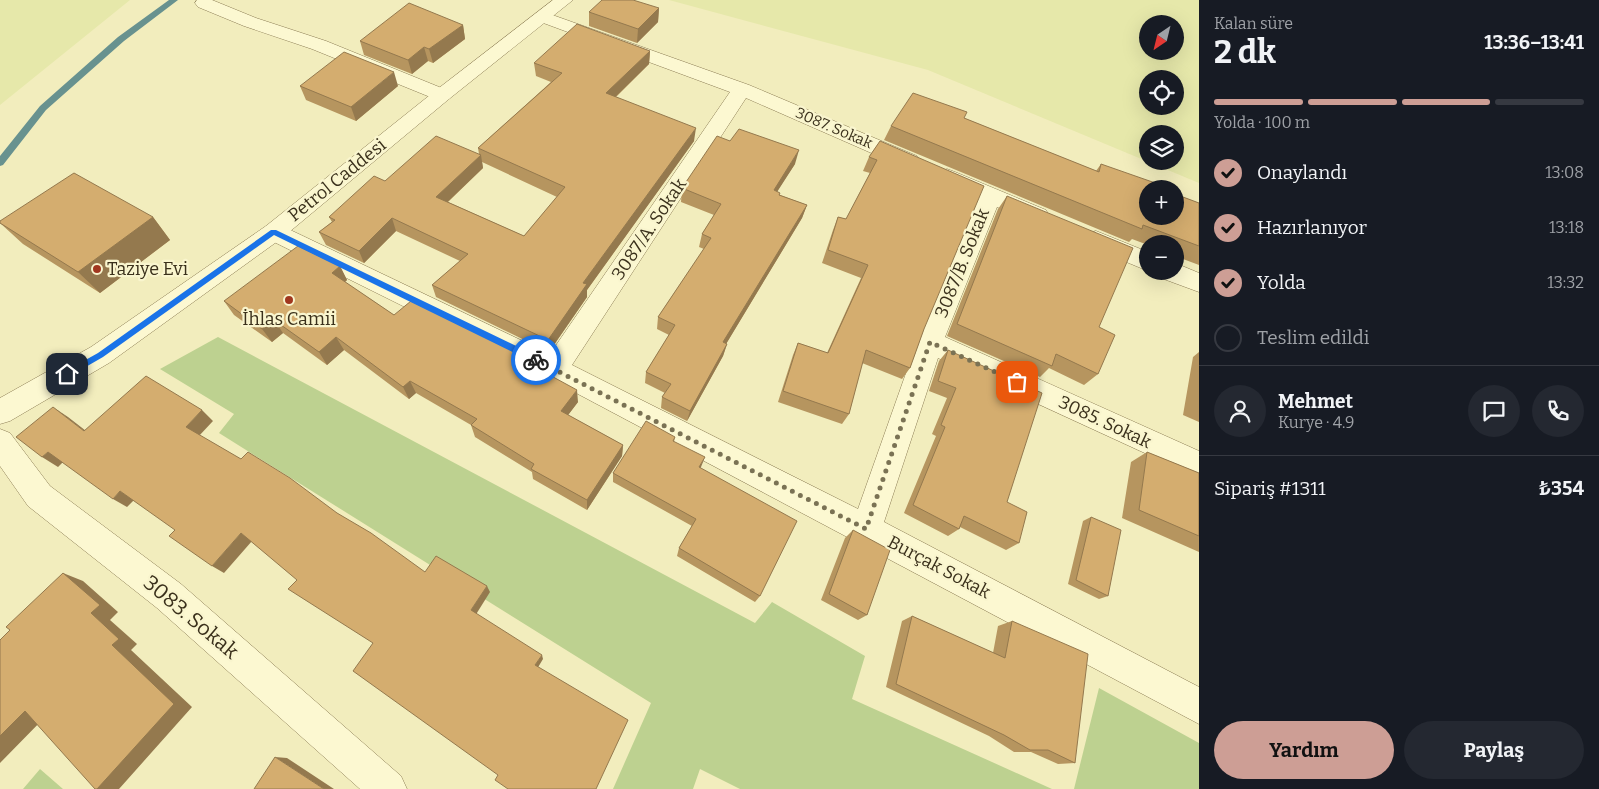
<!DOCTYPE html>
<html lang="tr">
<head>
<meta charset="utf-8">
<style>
	:root { --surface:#171b24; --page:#242831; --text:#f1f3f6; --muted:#9ea1a6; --line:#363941; --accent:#cd9e95 }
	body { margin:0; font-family:Bitter,serif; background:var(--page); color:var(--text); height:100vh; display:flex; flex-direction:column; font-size:19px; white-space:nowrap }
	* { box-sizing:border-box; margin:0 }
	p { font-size:16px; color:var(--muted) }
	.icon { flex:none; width:28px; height:28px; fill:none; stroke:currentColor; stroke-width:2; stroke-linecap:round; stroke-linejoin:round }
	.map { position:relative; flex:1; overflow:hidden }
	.side { display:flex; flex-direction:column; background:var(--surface); width:400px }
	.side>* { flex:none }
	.needle { width:32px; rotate:215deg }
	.controls { position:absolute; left:1139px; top:15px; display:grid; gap:10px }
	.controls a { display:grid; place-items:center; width:45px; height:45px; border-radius:50%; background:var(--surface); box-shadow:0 5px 20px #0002; font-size:25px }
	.pin { position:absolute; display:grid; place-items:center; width:42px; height:42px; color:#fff; margin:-21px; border-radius:10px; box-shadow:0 2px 8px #0006 }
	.courier { position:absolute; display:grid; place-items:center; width:50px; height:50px; margin:-25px; border:4px solid #1a73e8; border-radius:50%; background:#fff; color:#222; box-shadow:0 1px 6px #0007 }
	.head em { font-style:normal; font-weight:700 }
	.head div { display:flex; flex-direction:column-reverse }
	.head { display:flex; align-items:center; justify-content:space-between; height:85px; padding:0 15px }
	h1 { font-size:32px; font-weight:700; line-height:38px }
	.bar { display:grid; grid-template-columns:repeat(4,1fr); gap:8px 5px; align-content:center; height:60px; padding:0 15px }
	.bar i { height:6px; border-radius:4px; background:var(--line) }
	.bar .selected { background:var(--accent) }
	.bar p { grid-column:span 4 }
	.line { display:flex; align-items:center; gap:12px; padding:0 15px; border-top:1px solid var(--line) }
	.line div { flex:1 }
	.round { display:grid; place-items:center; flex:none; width:52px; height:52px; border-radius:26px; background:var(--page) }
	ol { padding:0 15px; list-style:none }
	li { display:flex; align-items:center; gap:15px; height:55px }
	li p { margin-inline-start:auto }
	li .icon { padding:5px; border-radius:50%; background:var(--accent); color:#111; stroke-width:4 }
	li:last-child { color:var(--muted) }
	li i { width:28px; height:28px; border:2px solid var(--line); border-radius:50% }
	.cta { display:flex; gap:10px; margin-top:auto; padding:10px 15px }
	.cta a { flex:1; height:58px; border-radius:30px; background:var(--accent); color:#111; font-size:20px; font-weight:700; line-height:58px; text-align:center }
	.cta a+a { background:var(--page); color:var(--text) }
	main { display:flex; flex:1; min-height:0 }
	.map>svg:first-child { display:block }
	.farmland { fill:#e6e8aa; fill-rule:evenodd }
	.green { fill:#bdd190 }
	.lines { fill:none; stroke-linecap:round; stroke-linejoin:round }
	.stream { fill:#68928f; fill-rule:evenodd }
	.minor-casing { stroke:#8c7d55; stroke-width:1 }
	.tertiary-casing { stroke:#8c7d55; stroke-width:1 }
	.minor { fill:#fcf8d1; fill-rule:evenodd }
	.tertiary { fill:#fcf8d1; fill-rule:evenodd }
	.wall { fill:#b6955f; fill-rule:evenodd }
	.shaded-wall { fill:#94794e }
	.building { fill:#d4ad6f; stroke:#94794e }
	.route { fill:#1a73e8 }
	.done { stroke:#7a7254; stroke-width:5; stroke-dasharray:0 9 }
	.poi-dot { fill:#a1371f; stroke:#f9f5ce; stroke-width:2 }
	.labels { text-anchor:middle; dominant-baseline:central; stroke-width:4.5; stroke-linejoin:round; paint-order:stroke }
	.far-street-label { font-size:15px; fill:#3a301b; stroke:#f9f5ce }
	.street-label { font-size:18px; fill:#3a301b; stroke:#f9f5ce }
	.poi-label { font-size:18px; fill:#3a301b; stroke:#f9f5ce; text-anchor:start }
	.near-street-label { font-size:21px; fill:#3a301b; stroke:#f9f5ce }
</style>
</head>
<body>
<main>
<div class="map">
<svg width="1199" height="789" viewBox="0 0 1199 789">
	<rect width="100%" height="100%" fill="#f2edbd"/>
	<path class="farmland" d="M0,0H130L0,105Z
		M669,0H1199V183L928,70ZM1148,24H1175V51H1148ZM1148,79H1175V106H1148ZM1148,134H1175V161H1148Z"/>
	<path class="green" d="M218,337L755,623L772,602L865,656L852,699L1052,789H740L700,769L693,789H613L651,703L219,433L234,414L160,369Z
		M1099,688L1199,743V789H1074Z
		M40,769L63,789H23Z"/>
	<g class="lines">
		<path class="stream" d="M169,0H178L124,41L46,110L3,165L0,166V156L40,106L118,37Z"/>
		<g class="minor-casing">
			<path id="minor" d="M197,0H212L256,18L326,41L449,91L452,95L449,99L442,101L435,99L312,49L244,26L198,7L195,3Z
				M544,12L749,85L917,156L920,161L917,166L909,168L901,166L746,98L572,365L858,509L917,342L978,199L939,182L936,177L939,172L947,169L955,172L1046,210L1049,216L1046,222L1038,224L997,207L945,337L1199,451V478L938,358L884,522L1199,687V724L546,377L266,238L262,232L266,226L274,224L282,226L550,354L730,92L538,21L535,17L538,13Z
				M1096,231L1148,252V271L1088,246L1084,240L1088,234Z
				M1175,263L1199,273V292L1161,278L1158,271H1175Z
				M0,429L10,433L50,486L181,584L401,776L407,789H360L157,608L28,506L0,466Z"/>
		</g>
		<g class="tertiary-casing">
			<path id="tertiary" d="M553,0H573L449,99L282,238L109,363L10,421L0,424V398L91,347L266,226L435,91Z"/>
		</g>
		<use href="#minor" class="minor"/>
		<use href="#tertiary" class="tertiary"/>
	</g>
	<path class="wall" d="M659,8L658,22L637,43L589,26V12Z
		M463,25L465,39L433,63L428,61L412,74L364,55L360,41Z
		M650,51L649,64L616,97L694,141L587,290V297L549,352L436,297L432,285L460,261L396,231L364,263L326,245L319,232L332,222L329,217L385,181L479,154L478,148L551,82L536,76L534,63ZM482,162L557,197L524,236L448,202L483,168Z
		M300,86H398L356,121L306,100Z
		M964,118L1096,171L1101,164L1160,189L1199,203V265L1175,256V244H1148V245L1132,239L1129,242L884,140L891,126Z
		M880,141L924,329L910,368L902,379L862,363L849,414L842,424L778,402L793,355L798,343L827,353L861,278L822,263L833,230L838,217L846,219L870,173L863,171L869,157Z
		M795,164L777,191L780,195L807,205L802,218L726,344H727L723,356L687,421L661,408L662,397L665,393L645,383L646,372L669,335L657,329L658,317L704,249L699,247L702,234L714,215L681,202L682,188Z
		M1007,196L1099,327L1098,374L1084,385L1049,368L1040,377L947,336L998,209Z
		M153,217L170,240L100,293L23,244L0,223Z
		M340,266L347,280L345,282L394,315L536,367L578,402L568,415L623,445L622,456L587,510L533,479L532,472L475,437L471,425L416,393L409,399L344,350L327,365L283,333L272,342L234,315L224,301Z
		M948,350L1007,502L1019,543L1006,550L960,527L959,529L948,536L904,513L936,436L932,434L947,398L929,391L939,361Z
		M1199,352V422L1183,415L1193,357Z
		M675,437L674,442L701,468L760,596L755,602L677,556L679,548L692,526L613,482V473Z
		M1147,452L1199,473V552L1122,518L1131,462Z
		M1091,517L1108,596L1099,599L1068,584L1083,521Z
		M853,530L867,615L858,620L821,600L845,538Z
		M912,616L993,653L998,626L1012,621L1075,763L1058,764L1031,752H1014L989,736L886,687L902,621Z"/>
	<path class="shaded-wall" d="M659,8L658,22L637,43L638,29Z
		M463,25L465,39L433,63L429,49Z
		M424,47L428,61L412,74L408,60Z
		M650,51L649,64L605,107L606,93Z
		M394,72L398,86L356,121L351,107Z
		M696,128L694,141L587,290V297L549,352L548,340L583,283Z
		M799,150L795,164L770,203L774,190Z
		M481,155L483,168L439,210L436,197Z
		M807,205L802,218L720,354L723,342Z
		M153,217L170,240L100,293L78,272Z
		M392,218L396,231L364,263L359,251Z
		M340,266L347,280L339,287L332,273Z
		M274,320L283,333L272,342L262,329Z
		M336,337L344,350L327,365L319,352Z
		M727,344L723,356L687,421L690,411Z
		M410,381L416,393L409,399L403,387Z
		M577,390L578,402L562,423L561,411Z
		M53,407L68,417L99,441L84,431Z
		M202,410L213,421L198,437L186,427Z
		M623,445L622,456L587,510V500Z
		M48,452L64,461L58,467L42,457Z
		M705,457L701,467L696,476L699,467Z
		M120,491L134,500L127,507L113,499Z
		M241,533L252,541L224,573L212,566Z
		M63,573L83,581L118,612L110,620L137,644L131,650L192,707L119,789H97L112,645Z
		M487,586L490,592L475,616L471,610Z
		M542,655L543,659L537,669L535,665Z
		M25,711L48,714L0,763V736Z
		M275,757L287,758L334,789H324Z"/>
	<path class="building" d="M602,0H633L659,8L638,29L589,12Z
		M409,3L463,25L429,49L424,47L408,60L360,41Z
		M577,24L650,51L606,93L696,128L583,283L587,284L548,340L432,285L468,254L392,218L359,251L319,232L335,220L329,217L374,176L385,181L436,136L481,155L436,197L524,236L565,187L478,148L562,73L534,63Z
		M344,52L394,72L351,107L300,86Z
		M913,93L967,112L964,118L1099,172L1101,164L1161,185L1160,189H1148V216H1175V194L1199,203V246L1143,225L1142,229L891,126Z
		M739,129L799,150L774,190L780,193L779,195L807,205L723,342L727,344L690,411L662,397L671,384L646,372L675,325L658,317L711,238L702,234L721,204L682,188L717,136L730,141Z
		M880,141L984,186L924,329L910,368L866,350L849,414L783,391L798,343L828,353L868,265L828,250L838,217L846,219L877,160L869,157Z
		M74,173L153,217L78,272L0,223V221Z
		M1007,196L1133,248L1099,327L1115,335L1098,374L1056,354L1052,366L957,324Z
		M298,246L340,266L332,273L394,315L411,301L536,362L533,366L577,390L561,411L623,445L587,500L531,469L534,464L471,425L477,419L410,381L403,387L336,337L319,352L274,320L262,329L224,301Z
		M948,350L1042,393L1007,502L1027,512L1019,543L964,516L959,529L913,505L945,427L941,425L956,388L938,381Z
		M146,376L202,410L186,427L241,459L248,452L290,478L337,513L371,533L425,572L436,556L487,586L471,610L542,655L535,665L628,720L596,789H508L495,780L498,775L353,671L373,643L288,589L297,580L241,533L212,566L169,536L175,530L120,491L113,499L48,452L42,457L16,437L53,407L84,431Z
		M646,421L675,437L673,441L705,457L699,467L797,521L760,596L679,548L696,519L613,473Z
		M1147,452L1199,473V536L1139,510Z
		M1091,517L1121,530L1108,596L1076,580Z
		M853,530L890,550L867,615L829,594Z
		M63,573L100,605L91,613L119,639L112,645L174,704L97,789H95L25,711L0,736V640L10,630L6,627Z
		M912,616L1005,658L1012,621L1088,654L1075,763L1048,750H1030L1004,735L896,684Z
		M275,757L324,789H254Z"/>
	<path class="route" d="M271,230H276L539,357L540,360L539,362H533L274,235L103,357L70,376H64V372L98,353Z"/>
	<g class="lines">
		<path class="done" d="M536,360L866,529L930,342L1017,382"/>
	</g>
	<g class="poi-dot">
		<circle cx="97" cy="269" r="5"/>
		<circle cx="289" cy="300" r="5"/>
	</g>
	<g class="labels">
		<g class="far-street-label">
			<text transform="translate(834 128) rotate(23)">3087. Sokak</text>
		</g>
		<g class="street-label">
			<text transform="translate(337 180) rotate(-39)">Petrol Caddesi</text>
			<text transform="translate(649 229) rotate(-56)">3087/A. Sokak</text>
			<text transform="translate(962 263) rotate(-68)">3087/B. Sokak</text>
			<text transform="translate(1105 422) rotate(25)">3085. Sokak</text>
			<text transform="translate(939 567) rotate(28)">Burçak Sokak</text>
		</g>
		<g class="poi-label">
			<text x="107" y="269">Taziye Evi</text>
			<text x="289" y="319" text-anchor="middle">İhlas Camii</text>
		</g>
		<g class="near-street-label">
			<text transform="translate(191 617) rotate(40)">3083. Sokak</text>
		</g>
	</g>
</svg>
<div class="controls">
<a><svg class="needle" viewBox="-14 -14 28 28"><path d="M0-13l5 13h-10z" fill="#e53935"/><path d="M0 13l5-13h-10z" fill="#9ea1a6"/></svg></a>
<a><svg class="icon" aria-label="locate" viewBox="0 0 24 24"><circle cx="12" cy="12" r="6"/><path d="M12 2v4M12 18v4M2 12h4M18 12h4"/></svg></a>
<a><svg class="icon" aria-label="layers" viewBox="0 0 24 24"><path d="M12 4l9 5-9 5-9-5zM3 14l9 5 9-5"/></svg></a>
<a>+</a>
<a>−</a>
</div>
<div class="pin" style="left:1017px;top:382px;background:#ea580c"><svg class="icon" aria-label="bag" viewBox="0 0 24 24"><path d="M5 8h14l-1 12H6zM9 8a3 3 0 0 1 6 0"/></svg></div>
<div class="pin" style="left:67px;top:374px;background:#1f2937"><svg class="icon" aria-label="home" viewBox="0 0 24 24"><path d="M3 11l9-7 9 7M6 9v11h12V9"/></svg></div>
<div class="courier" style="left:536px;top:360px"><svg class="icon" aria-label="bike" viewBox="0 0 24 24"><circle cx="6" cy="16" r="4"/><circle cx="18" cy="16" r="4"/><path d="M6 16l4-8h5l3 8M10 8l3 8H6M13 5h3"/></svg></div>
</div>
<section class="side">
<div class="head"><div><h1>2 dk</h1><p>Kalan süre</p></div><em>13:36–13:41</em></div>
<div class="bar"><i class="selected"></i><i class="selected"></i><i class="selected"></i><i></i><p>Yolda · 100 m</p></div>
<ol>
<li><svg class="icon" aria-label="check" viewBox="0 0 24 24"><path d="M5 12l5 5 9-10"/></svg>Onaylandı<p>13:08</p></li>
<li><svg class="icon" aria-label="check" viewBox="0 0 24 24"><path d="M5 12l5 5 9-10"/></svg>Hazırlanıyor<p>13:18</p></li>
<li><svg class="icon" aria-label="check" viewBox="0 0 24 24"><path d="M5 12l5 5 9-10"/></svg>Yolda<p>13:32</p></li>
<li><i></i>Teslim edildi</li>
</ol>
<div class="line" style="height:90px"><a class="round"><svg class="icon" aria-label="person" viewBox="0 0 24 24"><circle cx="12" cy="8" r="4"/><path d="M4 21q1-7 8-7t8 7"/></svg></a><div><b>Mehmet</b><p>Kurye · 4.9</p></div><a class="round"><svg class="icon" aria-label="chat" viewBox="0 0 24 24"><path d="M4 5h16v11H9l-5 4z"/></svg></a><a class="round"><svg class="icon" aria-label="phone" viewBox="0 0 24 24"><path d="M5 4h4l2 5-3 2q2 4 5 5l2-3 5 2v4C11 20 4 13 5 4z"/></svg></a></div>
<div class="line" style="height:65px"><div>Sipariş #1311</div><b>₺354</b></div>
<div class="cta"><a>Yardım</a><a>Paylaş</a></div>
</section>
</main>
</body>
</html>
